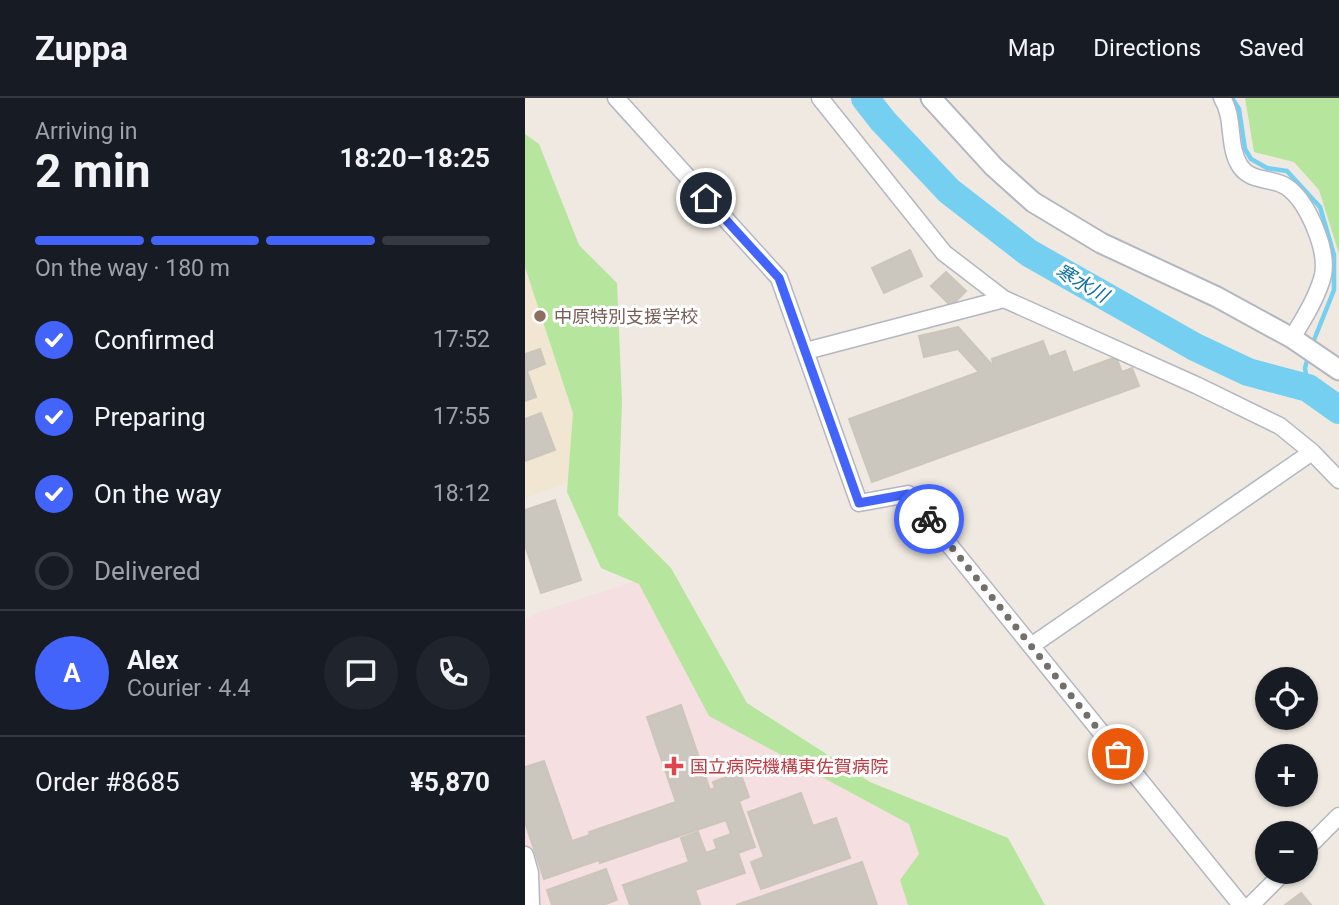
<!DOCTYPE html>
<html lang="en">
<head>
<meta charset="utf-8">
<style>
	:root { --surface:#171b24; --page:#20242c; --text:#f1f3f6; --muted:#9ea1a6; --line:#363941; --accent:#4264fb }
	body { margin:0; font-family:Roboto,"Noto Sans JP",sans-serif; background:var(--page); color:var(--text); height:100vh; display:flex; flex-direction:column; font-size:26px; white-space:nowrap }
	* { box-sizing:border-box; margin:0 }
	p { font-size:23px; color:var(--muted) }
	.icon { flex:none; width:38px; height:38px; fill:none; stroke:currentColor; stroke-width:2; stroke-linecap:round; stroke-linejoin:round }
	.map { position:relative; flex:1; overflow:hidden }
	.panel { display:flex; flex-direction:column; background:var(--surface); width:525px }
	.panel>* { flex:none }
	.controls { position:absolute; left:730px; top:569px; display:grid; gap:14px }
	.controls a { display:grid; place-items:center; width:63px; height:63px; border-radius:50%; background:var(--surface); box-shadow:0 2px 5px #0004; font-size:35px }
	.pin { position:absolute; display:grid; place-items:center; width:60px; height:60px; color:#fff; margin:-30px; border:4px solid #fff; border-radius:50%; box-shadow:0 2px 7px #0007 }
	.courier { position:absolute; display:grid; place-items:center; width:70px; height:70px; margin:-35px; border:5px solid #4264fb; border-radius:50%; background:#fff; color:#222; box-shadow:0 2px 9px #0007 }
	.summary em { font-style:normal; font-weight:700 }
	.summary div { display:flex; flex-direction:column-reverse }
	.summary { display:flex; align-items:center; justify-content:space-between; height:119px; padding:0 35px }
	h1 { font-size:46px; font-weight:700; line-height:52px }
	.bar { display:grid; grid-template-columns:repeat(4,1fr); gap:10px 7px; align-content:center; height:84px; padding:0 35px }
	.bar i { height:9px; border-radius:5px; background:var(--line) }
	.bar .on { background:var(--accent) }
	.bar p { grid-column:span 4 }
	.line { display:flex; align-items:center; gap:18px; padding:0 35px; border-top:2px solid var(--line) }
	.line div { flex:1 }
	.round { display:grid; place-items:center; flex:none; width:74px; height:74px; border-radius:37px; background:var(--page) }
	ol { padding:0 35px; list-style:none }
	li { display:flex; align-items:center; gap:21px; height:77px }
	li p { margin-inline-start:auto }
	li .icon { padding:7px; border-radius:50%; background:var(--accent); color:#fff; stroke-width:4 }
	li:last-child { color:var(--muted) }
	li i { width:38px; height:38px; border:4px solid var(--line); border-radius:50% }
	header { display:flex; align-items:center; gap:42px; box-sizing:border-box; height:98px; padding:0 35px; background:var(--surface); border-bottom:2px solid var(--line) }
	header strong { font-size:33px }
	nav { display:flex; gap:38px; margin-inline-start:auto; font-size:24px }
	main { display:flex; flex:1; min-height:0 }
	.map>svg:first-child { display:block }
	.education { fill:#f0e6d1 }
	.medical { fill:#f5dfe0 }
	.green { fill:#b6e59e }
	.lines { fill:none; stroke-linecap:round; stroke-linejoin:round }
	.stream { stroke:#75cff0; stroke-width:4.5 }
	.river { stroke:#75cff0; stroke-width:28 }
	.building { fill:#cbc7bf; stroke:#cbc5ba; stroke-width:2 }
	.minor-casing { stroke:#b4b7c1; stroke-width:19 }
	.tertiary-casing { stroke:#b4b7c1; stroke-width:23 }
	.minor { stroke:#fff; stroke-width:16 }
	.tertiary { stroke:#fff; stroke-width:19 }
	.done { stroke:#726f6d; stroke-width:7; stroke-dasharray:0 12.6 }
	.route { stroke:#4264fb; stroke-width:9 }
	.education-dot { fill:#8d6e63; stroke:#fff; stroke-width:2.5 }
	.health-dot { fill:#e0444e; stroke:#fff; stroke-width:2.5 }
	.labels { text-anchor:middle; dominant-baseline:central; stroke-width:6; stroke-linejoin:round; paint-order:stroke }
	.education-label { font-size:18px; fill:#785e54; stroke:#fff; text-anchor:start }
	.health-label { font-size:18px; fill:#be3a42; stroke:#fff; text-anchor:start }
	.water-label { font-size:19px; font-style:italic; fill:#0d6fa3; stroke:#fff }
</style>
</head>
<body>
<header>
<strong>Zuppa</strong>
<nav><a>Map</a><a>Directions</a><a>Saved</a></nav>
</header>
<main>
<section class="panel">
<div class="summary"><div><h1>2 min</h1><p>Arriving in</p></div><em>18:20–18:25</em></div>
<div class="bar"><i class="on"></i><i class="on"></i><i class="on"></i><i></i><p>On the way · 180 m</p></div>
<ol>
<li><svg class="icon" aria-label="check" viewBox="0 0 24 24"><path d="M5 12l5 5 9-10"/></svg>Confirmed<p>17:52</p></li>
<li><svg class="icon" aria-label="check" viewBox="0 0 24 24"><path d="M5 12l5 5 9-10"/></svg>Preparing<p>17:55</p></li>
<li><svg class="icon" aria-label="check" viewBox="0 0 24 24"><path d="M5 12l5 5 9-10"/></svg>On the way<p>18:12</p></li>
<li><i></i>Delivered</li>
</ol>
<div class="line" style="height:126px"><b class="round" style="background:var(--accent);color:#fff">A</b><div><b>Alex</b><p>Courier · 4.4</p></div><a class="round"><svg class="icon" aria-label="chat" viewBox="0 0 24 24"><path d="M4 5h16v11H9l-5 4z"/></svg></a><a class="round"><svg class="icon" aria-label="phone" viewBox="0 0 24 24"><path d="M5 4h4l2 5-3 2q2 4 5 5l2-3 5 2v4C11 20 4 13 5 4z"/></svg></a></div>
<div class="line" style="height:91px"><div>Order #8685</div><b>¥5,870</b></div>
</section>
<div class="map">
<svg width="814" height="807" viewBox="0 0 814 807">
	<rect width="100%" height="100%" fill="#efe9e1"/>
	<path class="education" d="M0,131L60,306L62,378L0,400Z"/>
	<path class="medical" d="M123,479L198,611L398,725L421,807H0V522L12,515Z"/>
	<path class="green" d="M720,0H814V156L794,92L769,64L729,54Z
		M0,36L14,46L54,147L92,185L97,304L93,417L146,470L222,605L345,684L483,740L520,807H383L375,782L394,756L384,726L184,618L114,486L76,470L42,394L48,315L0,169Z"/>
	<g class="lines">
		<path class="stream" d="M707,0L714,11L720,51L726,61L742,70L762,73L795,109L809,157V192L787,247
			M783,290L780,270L783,259"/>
		<path class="river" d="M340,0L358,23L424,93L504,155L670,249L723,274L783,290L814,312"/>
	</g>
	<path class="building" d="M385,152L397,178L359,195L347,170Z
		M421,174L441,193L426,208L406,188Z
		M433,229L469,269L467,261L518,243L524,259L540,253L548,275L591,259L597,274L607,270L614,288L347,384L324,321L454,274L433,251L399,259L394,238Z
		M15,251L20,266L2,273L11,299L0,303V256Z
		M16,315L30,352L0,363V321Z
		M30,402L56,482L16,495L0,447V412Z
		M156,607L185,692L190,690L188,684L215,674L224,699L214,703L230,749L213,755L220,775L170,792L175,806L172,807H105L98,787L164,764L156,740L173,734L181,755L192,751L189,742L206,736L201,722L75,765L74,762L19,781L0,724V669L19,663L47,743L65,737L64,734L151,704L122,619Z
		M276,695L288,728L311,720L325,760L236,791L226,764L239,759L223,714Z
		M337,764L352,807H211Z
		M81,771L92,802L78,807H27L22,792Z
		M776,795L786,807H760Z"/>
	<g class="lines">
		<g class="minor-casing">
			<path id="minor" d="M91,0L254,180L334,405L383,396L716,807
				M295,0L419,155L479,201L671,287L755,328L787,354L814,382
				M697,0C710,20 702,48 715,68C726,85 748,79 762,89C783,104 803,152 798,177C793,198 778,222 767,240
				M281,253L479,201
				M506,548L787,354
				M780,752L814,718
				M0,757L5,775L6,807
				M726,807L759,774"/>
		</g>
		<g class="tertiary-casing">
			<path id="tertiary" d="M406,0L469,69L508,104L576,145L692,199L767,240L814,272"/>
		</g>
		<use href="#minor" class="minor"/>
		<use href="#tertiary" class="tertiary"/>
	</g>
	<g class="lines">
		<path class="done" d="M404,421L593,656"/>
		<path class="route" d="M181,100L254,180L334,405L383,396L404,421"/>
	</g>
	<circle class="education-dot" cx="15" cy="218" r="7"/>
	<path class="health-dot" d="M145.5 657.5h7v7h7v7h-7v7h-7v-7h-7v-7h7z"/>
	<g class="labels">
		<g class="education-label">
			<text x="29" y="218">中原特別支援学校</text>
		</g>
		<g class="health-label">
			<text x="165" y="668">国立病院機構東佐賀病院</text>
		</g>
		<g class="water-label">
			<text transform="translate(557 185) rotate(30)">寒水川</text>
		</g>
	</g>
</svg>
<div class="controls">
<a><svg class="icon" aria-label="locate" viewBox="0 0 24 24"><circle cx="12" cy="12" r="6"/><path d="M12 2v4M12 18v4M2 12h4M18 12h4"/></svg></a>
<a>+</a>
<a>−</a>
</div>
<div class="pin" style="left:593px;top:656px;background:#ea580c"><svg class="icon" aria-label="bag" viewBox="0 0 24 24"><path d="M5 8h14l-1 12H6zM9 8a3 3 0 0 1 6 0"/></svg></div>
<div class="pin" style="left:181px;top:100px;background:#1f2937"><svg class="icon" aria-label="home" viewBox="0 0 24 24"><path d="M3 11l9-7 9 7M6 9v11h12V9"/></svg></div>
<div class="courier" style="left:404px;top:421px"><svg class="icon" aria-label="bike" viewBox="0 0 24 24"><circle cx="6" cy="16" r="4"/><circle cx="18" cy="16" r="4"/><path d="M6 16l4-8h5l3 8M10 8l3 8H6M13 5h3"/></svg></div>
</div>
</main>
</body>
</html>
